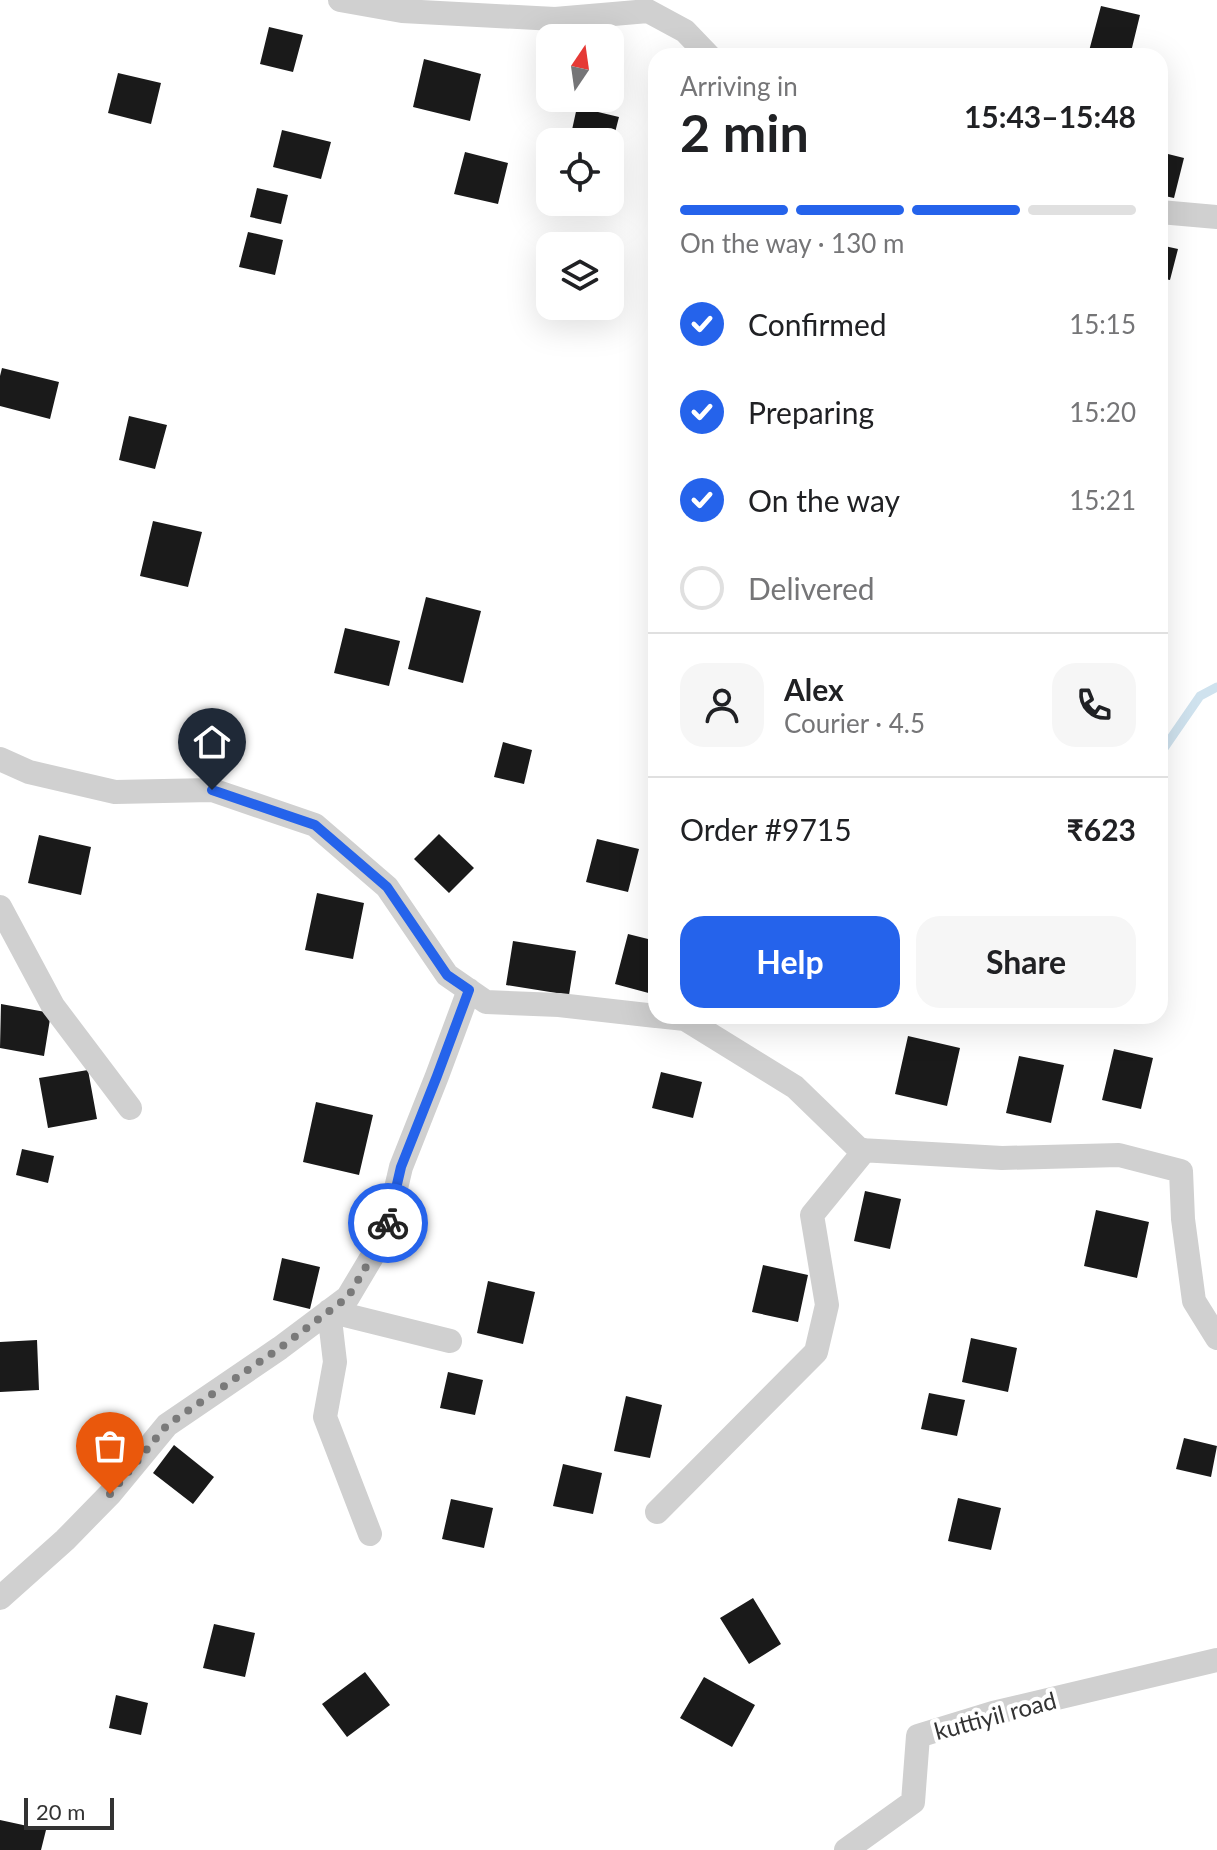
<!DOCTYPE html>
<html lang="en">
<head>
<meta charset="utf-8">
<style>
	:root { --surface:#fff; --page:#f6f6f6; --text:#202124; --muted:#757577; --line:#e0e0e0; --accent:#2563eb }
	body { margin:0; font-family:Lato,sans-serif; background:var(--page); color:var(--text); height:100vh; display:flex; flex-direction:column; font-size:30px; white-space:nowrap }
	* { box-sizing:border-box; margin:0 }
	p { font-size:26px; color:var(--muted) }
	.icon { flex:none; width:44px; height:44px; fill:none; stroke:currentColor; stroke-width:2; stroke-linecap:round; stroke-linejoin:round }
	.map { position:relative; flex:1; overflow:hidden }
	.side { position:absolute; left:648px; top:48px; width:520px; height:976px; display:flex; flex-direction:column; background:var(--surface); border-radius:24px; box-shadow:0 8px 32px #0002 }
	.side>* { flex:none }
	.needle { width:52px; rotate:13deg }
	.controls { position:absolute; left:536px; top:24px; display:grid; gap:16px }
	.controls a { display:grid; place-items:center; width:88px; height:88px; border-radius:16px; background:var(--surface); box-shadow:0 8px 32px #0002; font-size:40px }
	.scale { position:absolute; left:24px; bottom:20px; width:90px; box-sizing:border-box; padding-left:8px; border:4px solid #333; border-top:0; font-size:22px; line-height:28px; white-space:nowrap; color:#333; -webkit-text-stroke:6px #fff; paint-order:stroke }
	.pin { position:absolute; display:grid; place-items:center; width:68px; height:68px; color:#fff; margin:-82px -34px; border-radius:50% 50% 50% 0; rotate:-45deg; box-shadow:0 0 8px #0007 }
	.pin .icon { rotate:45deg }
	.courier { position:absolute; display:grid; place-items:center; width:80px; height:80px; margin:-40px; border:6px solid #2563eb; border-radius:50%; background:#fff; color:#222; box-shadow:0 2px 10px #0007 }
	.headline em { font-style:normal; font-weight:700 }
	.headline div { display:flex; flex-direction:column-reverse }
	.headline { display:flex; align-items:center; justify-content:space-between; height:136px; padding:0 32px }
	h1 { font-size:52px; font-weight:700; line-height:60px }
	.bar { display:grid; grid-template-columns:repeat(4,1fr); gap:12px 8px; align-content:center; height:96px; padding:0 32px }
	.bar i { height:10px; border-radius:6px; background:var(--line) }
	.bar .current { background:var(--accent) }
	.bar p { grid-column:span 4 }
	.line { display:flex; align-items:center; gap:20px; padding:0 32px; border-top:2px solid var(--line) }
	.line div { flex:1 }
	.round { display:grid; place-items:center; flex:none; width:84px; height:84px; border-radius:24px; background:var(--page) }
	ol { padding:0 32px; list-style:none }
	li { display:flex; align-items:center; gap:24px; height:88px }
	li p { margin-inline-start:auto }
	li .icon { padding:8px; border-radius:50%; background:var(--accent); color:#fff; stroke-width:4 }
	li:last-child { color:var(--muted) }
	li i { width:44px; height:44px; border:4px solid var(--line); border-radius:50% }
	.button { display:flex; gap:16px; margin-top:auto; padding:16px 32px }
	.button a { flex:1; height:92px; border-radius:24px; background:var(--accent); color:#fff; font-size:32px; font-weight:700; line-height:92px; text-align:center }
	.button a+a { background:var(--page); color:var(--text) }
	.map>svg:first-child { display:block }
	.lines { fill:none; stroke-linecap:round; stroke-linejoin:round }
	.stream { stroke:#cfe2ee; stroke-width:9 }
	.building { fill:#1a1a1a }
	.street { stroke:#d0d0d0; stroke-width:24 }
	.done { stroke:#7a7a7a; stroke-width:8; stroke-dasharray:0 14.4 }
	.route { stroke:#2563eb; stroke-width:10 }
	.labels { text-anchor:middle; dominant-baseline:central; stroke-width:8; stroke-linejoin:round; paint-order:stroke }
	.street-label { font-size:24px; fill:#333; stroke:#fff }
</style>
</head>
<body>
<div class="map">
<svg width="1217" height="1850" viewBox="0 0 1217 1850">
	<rect width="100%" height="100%" fill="#fff"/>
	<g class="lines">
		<path class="stream" d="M1160,754L1200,696L1217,687"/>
	</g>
	<path class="building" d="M1101,6L1140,15L1130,56H1107L1089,51Z
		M269,27L303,35L293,72L260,64Z
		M424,59L481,74L470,121L413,107Z
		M118,73L161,83L151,124L108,113Z
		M577,107L619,117L611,148L610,142H583L570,139Z
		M282,130L331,142L321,179L273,167Z
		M465,152L508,163L498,204L454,194Z
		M1160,152L1184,158L1174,198L1160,195Z
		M257,188L288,195L281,224L250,217Z
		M248,232L283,240L275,275L239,267Z
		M1160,245L1178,249L1170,280L1160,278Z
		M2,368L59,382L50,419L0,406V376Z
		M129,416L167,425L155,469L119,460Z
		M153,521L202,532L188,587L140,576Z
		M426,597L481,611L463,683L408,669Z
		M345,628L400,641L389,686L334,673Z
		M503,742L532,750L524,784L494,777Z
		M439,834L474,868L449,893L414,859Z
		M39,835L91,847L81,895L28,883Z
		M597,839L639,849L628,892L586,882Z
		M317,893L364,903L353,959L305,950Z
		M628,934L656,941V995L615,984Z
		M513,941L576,951L569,995L506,985Z
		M1,1004L51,1013L44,1056L0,1048Z
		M908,1036L960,1048L947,1106L895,1094Z
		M1114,1049L1153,1058L1141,1109L1102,1100Z
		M1019,1056L1064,1065L1051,1123L1006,1113Z
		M88,1070L97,1119L48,1128L39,1078Z
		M661,1072L702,1082L693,1118L652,1108Z
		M316,1102L373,1115L359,1175L303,1162Z
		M22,1149L54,1156L48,1183L16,1175Z
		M865,1191L901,1199L890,1249L854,1241Z
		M1096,1210L1149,1222L1137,1278L1084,1266Z
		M282,1258L320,1267L310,1309L273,1300Z
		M763,1265L808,1275L798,1322L752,1312Z
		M488,1281L535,1292L523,1344L477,1333Z
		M971,1338L1017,1348L1008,1392L962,1382Z
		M37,1340L39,1390L0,1392V1342Z
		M448,1372L483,1380L475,1415L440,1408Z
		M929,1393L965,1400L957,1436L921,1429Z
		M626,1396L662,1405L650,1458L614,1451Z
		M1184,1438L1217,1446L1211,1477L1176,1469Z
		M174,1445L214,1477L193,1504L153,1473Z
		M563,1464L602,1473L593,1514L553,1506Z
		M958,1498L1001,1508L991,1550L948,1541Z
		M451,1499L493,1508L484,1548L442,1539Z
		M753,1598L781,1644L749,1664L720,1618Z
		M214,1624L255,1633L245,1677L203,1668Z
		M365,1672L390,1705L347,1737L322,1704Z
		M704,1677L755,1705L732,1747L680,1718Z
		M116,1695L148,1703L141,1735L109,1728Z
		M0,1820L46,1830L41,1850H0Z"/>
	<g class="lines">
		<path class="street" d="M340,0L402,11L555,19L648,11L685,31L709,56
			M1160,212L1217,217
			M0,759L29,772L115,792L212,790L315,825L387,887L447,975L486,1002L559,1005L656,1016
			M0,907L53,1006L130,1108
			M657,1016L685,1019L795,1087L860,1150L1002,1158L1119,1155L1181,1171L1183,1219L1194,1301L1217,1338
			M657,1512L816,1352L827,1305L812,1215L865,1150
			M370,1534L325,1417L335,1362L329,1311L450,1341
			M0,1598L65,1540L110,1494L167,1425L280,1348L348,1297L385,1235L401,1167L437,1076L469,990
			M846,1850L913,1802L918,1736L993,1713L1217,1660"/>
	</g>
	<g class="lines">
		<path class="done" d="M110,1494L167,1425L280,1348L348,1297L385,1235L388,1223"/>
		<path class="route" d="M212,790L315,825L387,887L447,975L469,990L437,1076L401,1167L388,1223"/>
	</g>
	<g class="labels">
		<g class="street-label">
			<text transform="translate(995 1715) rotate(-15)">kuttiyil road</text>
		</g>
	</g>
</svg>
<div class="controls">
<a><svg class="needle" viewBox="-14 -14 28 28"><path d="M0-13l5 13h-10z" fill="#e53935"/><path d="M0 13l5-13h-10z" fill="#757577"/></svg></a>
<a><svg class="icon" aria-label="locate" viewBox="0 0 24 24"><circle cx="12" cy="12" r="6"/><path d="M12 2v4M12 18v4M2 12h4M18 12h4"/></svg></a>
<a><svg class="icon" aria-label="layers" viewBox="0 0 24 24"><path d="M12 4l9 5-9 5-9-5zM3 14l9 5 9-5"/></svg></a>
</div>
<div class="scale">20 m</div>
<div class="pin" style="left:110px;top:1494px;background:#ea580c"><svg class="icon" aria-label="bag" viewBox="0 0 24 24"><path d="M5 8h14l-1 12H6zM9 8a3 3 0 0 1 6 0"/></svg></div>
<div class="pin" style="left:212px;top:790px;background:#1f2937"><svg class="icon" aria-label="home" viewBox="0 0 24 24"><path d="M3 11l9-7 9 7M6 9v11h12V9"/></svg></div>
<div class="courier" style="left:388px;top:1223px"><svg class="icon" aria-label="bike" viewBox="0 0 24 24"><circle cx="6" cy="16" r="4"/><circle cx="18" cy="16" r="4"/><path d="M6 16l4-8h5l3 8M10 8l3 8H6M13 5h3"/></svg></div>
<section class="side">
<div class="headline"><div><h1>2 min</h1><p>Arriving in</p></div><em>15:43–15:48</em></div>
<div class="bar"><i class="current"></i><i class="current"></i><i class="current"></i><i></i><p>On the way · 130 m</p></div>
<ol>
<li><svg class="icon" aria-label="check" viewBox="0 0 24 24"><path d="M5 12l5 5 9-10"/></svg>Confirmed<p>15:15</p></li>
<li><svg class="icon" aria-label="check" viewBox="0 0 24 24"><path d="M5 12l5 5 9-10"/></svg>Preparing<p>15:20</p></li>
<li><svg class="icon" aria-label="check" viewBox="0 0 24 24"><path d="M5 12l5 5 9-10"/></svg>On the way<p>15:21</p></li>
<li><i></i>Delivered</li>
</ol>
<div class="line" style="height:144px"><a class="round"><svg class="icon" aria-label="person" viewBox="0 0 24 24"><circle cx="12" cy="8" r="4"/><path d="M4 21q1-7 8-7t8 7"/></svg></a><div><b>Alex</b><p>Courier · 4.5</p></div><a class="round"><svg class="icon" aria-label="phone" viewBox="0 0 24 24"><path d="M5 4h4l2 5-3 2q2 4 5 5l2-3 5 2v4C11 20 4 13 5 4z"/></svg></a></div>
<div class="line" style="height:104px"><div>Order #9715</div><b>₹623</b></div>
<div class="button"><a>Help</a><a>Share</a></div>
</section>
</div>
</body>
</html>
